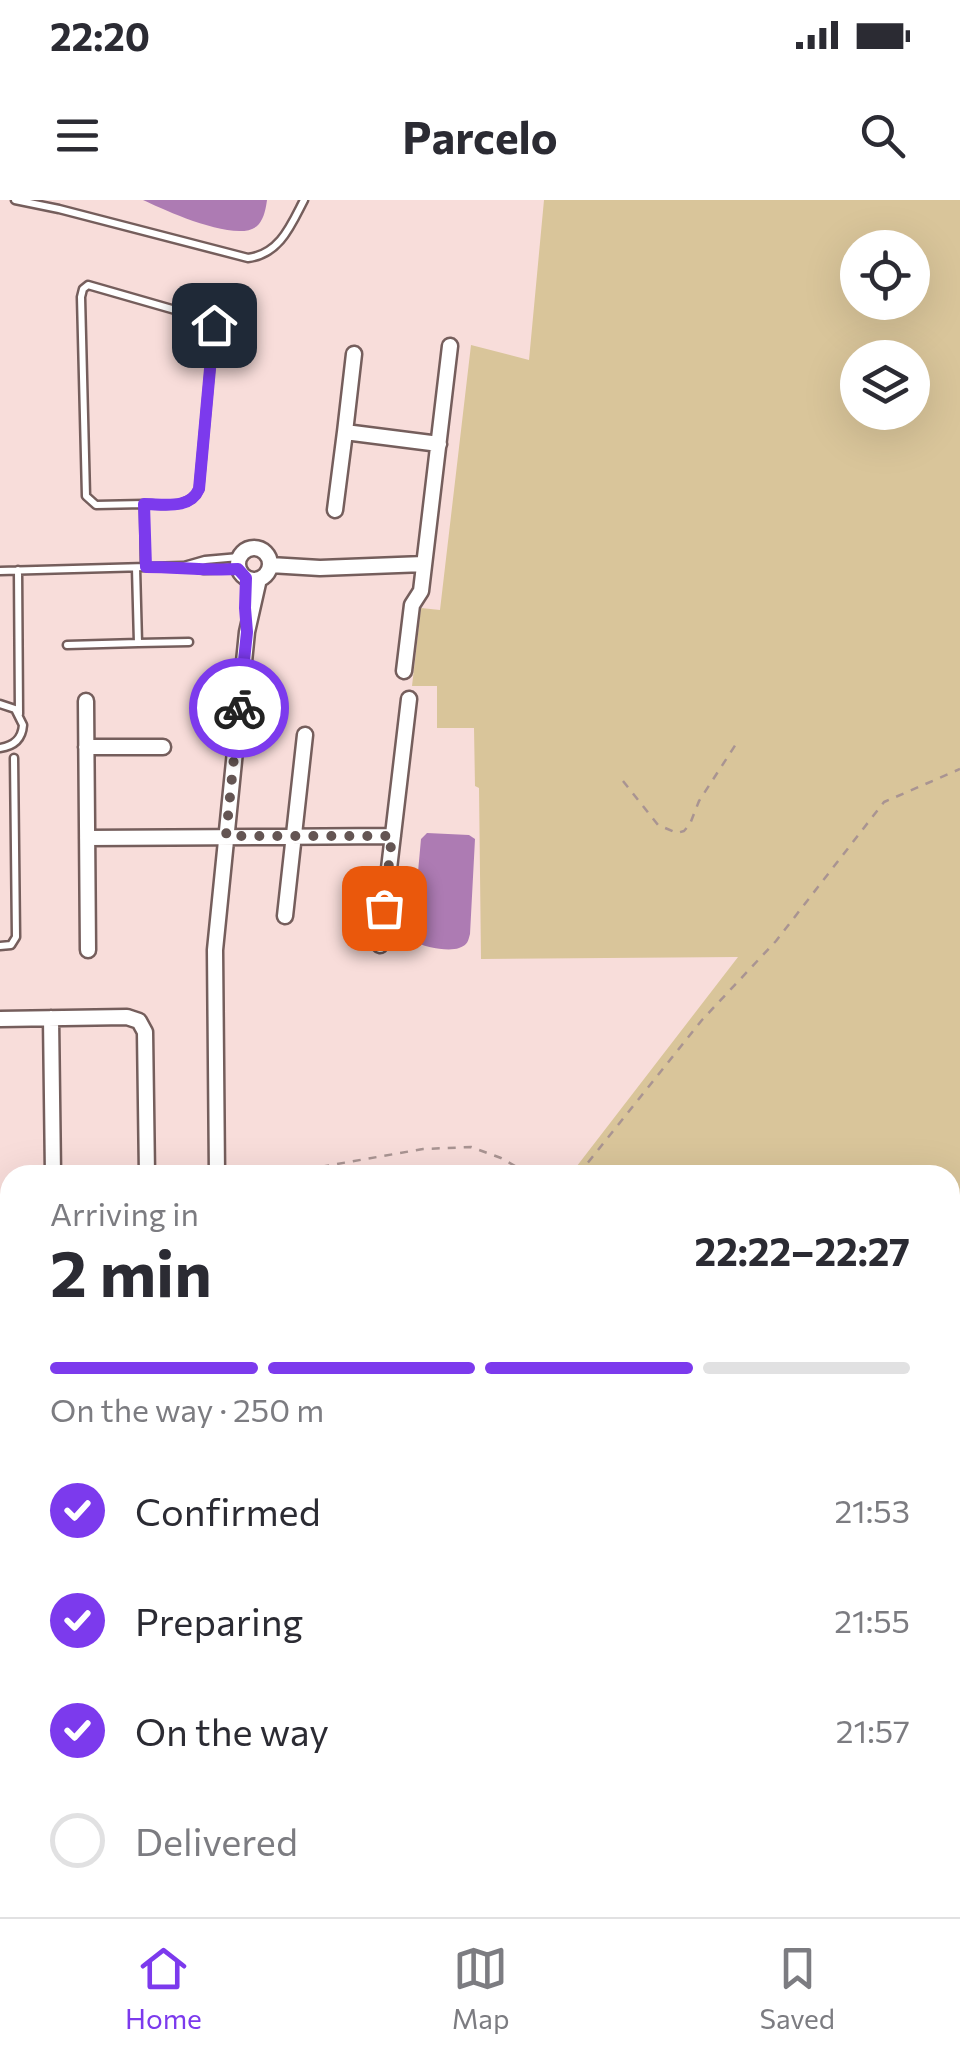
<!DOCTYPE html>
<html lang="en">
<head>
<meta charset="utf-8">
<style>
	:root { --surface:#fff; --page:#f7f7f7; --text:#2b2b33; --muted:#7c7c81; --line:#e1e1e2; --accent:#7c3aed }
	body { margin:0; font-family:Commissioner,sans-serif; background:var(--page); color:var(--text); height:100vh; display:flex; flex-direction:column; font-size:38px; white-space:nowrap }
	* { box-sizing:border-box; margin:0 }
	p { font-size:32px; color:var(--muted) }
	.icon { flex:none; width:55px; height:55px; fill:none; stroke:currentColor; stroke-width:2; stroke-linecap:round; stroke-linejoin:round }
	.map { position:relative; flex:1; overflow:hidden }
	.details { position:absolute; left:0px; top:965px; width:960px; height:752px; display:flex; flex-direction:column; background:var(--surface); border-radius:30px 30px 0 0; box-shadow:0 10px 40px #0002 }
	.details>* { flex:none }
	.controls { position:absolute; left:840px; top:30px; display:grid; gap:20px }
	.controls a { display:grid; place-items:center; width:90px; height:90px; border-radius:50%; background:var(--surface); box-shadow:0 10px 40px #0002; font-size:50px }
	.pin { position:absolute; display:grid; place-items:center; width:85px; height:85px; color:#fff; margin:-42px; border-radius:20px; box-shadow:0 5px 15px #0006 }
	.courier { position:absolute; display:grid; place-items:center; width:100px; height:100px; margin:-50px; border:8px solid #7c3aed; border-radius:50%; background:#fff; color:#222; box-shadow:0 2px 12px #0007 }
	.headline em { font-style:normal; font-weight:700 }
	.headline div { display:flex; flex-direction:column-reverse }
	.headline { display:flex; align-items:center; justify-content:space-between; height:170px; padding:0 50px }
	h1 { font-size:65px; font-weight:700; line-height:75px }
	.bar { display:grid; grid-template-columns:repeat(4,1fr); gap:15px 10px; align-content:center; height:120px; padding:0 50px }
	.bar i { height:12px; border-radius:8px; background:var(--line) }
	.bar .current { background:var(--accent) }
	.bar p { grid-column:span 4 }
	ol { padding:0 50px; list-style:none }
	li { display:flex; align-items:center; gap:30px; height:110px }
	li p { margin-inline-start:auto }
	li .icon { padding:10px; border-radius:50%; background:var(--accent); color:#fff; stroke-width:4 }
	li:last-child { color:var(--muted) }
	li i { width:55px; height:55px; border:5px solid var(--line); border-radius:50% }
	.status { display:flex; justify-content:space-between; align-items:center; height:70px; padding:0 50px; background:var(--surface); direction:ltr }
	.status svg { height:28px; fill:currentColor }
	header { display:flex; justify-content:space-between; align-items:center; height:130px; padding:0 50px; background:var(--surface); font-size:45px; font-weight:700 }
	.menu { display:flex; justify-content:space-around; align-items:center; height:140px; border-top:2px solid var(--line); background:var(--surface); font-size:28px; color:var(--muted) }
	.menu a { display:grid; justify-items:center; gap:5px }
	.menu .current { color:var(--accent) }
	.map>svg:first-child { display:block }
	.green { fill:#d9c59a; fill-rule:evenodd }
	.water { fill:#ad7bb3 }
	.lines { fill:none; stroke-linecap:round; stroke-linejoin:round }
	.service-casing { stroke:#755e5c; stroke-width:11 }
	.minor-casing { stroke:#755e5c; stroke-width:19 }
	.path { stroke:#a99492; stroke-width:2.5; stroke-dasharray:8 8; stroke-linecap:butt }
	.service { stroke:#fff; stroke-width:6 }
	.minor { stroke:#fff; stroke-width:14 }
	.shaded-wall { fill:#8b7d73 }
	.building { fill:#c6b2a4; stroke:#8b7d73; stroke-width:2.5 }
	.done { stroke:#645553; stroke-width:10; stroke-dasharray:0 18 }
	.route { stroke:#7c3aed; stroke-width:12 }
</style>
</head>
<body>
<div class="status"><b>22:20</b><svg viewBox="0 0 49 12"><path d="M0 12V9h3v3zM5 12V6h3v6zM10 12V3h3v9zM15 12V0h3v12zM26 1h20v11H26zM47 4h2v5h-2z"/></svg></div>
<header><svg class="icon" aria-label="menu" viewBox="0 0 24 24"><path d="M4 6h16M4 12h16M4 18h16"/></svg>Parcelo<svg class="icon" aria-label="search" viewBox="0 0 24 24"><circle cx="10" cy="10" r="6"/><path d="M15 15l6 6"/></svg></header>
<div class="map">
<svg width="960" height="1717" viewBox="0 0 960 1717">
	<rect width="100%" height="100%" fill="#f8ddda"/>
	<path class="green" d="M544,0H960V1409L950,1401V975H570L738,757L481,759L479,588L475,586L474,528H437V486H412L421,408L440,410L471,145L529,160ZM858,48H912V102H858ZM858,158H912V212H858Z"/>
	<path class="water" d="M143,0H267C266,8 264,18 259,24C242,46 164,10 143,0Z
		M427,633L469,635L475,639L470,734C468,741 468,745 459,748C448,752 424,747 413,741L412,738L421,639Z"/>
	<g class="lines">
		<g class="service-casing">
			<path id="service" d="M15,0L59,9L248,58C280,54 291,25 304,0
				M144,304L96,305L86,296L81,97L83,89L88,85L210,120L214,125L199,289C190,310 164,304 144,304L145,367
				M184,366L205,360L239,357
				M18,370L19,514
				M0,371L183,366L204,370L238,369
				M138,443L189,442
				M67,445L138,443L136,368
				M0,504L15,509L23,525C22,539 14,546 0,548
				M0,746L11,745L16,737L14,558
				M82,1717L93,1708
				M447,1717L448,1708"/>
		</g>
		<g class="minor-casing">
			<path id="minor" d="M354,154L345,232L439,244
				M335,310L345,232
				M238 364a16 16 0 1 1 32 0a16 16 0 1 1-32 0Z
				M270,365L320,368L424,364
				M404,471L412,405L421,391L450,146
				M86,501L88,750
				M86,547H163
				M87,638L393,636
				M285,716L305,535
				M380,745L409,499
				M51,818L53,975
				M0,819L127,817L139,821L145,832L147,975
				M217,975L215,750L247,432L259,379
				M0,1156L10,1157
				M0,1169L10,1170
				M950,1542L960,1498
				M0,1566L10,1505
				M895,1708L940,1717
				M770,1717L779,1708
				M804,1717L814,1708"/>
		</g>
		<path class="path" d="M623,581L658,625L677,633L684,631L690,624L699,601L738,541
			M274,975L423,949L471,947L501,958L531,975
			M578,975L702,820L776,741L884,602L960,569
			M950,1068L960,1063
			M950,1146L960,1145"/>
		<use href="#service" class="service"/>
		<use href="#minor" class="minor"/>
	</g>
	<path class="shaded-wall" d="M184,1708H200L192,1717H176Z
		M279,1708H295L287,1717H277V1710Z"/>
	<path class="building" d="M103,1708H184L176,1717H109L101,1710Z
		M205,1708H279L277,1710L282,1714L280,1717H197Z"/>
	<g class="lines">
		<path class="done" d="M239,508L226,636H392L384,708"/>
		<path class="route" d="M214,125L199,289C190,310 164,304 144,304L146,367C177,367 207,371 238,369L246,378L245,408L247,432L239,508"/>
	</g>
</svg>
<div class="controls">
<a><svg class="icon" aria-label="locate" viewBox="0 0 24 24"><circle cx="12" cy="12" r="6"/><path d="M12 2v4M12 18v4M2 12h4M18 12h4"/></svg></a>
<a><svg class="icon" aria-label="layers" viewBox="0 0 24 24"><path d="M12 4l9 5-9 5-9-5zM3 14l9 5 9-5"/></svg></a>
</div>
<div class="pin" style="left:384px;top:708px;background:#ea580c"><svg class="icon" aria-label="bag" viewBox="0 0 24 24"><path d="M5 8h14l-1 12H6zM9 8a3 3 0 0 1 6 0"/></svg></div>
<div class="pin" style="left:214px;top:125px;background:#1f2937"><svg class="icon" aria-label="home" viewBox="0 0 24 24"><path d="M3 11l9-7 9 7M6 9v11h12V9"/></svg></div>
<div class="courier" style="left:239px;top:508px"><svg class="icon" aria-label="bike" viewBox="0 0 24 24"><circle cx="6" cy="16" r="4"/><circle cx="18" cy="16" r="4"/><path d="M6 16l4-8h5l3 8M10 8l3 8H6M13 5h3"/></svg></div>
<section class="details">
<div class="headline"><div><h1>2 min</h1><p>Arriving in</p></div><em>22:22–22:27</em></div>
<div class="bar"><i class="current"></i><i class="current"></i><i class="current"></i><i></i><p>On the way · 250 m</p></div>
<ol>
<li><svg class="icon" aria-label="check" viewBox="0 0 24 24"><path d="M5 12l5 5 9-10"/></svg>Confirmed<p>21:53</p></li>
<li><svg class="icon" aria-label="check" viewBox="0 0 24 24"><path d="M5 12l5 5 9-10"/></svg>Preparing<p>21:55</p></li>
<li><svg class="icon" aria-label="check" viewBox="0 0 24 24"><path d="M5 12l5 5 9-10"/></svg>On the way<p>21:57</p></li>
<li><i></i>Delivered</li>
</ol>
</section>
</div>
<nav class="menu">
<a class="current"><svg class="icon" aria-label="home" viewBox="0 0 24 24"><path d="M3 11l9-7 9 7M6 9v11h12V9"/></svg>Home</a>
<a><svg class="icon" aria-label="map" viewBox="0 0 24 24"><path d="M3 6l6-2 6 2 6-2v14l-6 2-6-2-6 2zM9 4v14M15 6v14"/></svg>Map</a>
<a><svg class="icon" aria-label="saved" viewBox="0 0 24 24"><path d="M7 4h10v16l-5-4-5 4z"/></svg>Saved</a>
</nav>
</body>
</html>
